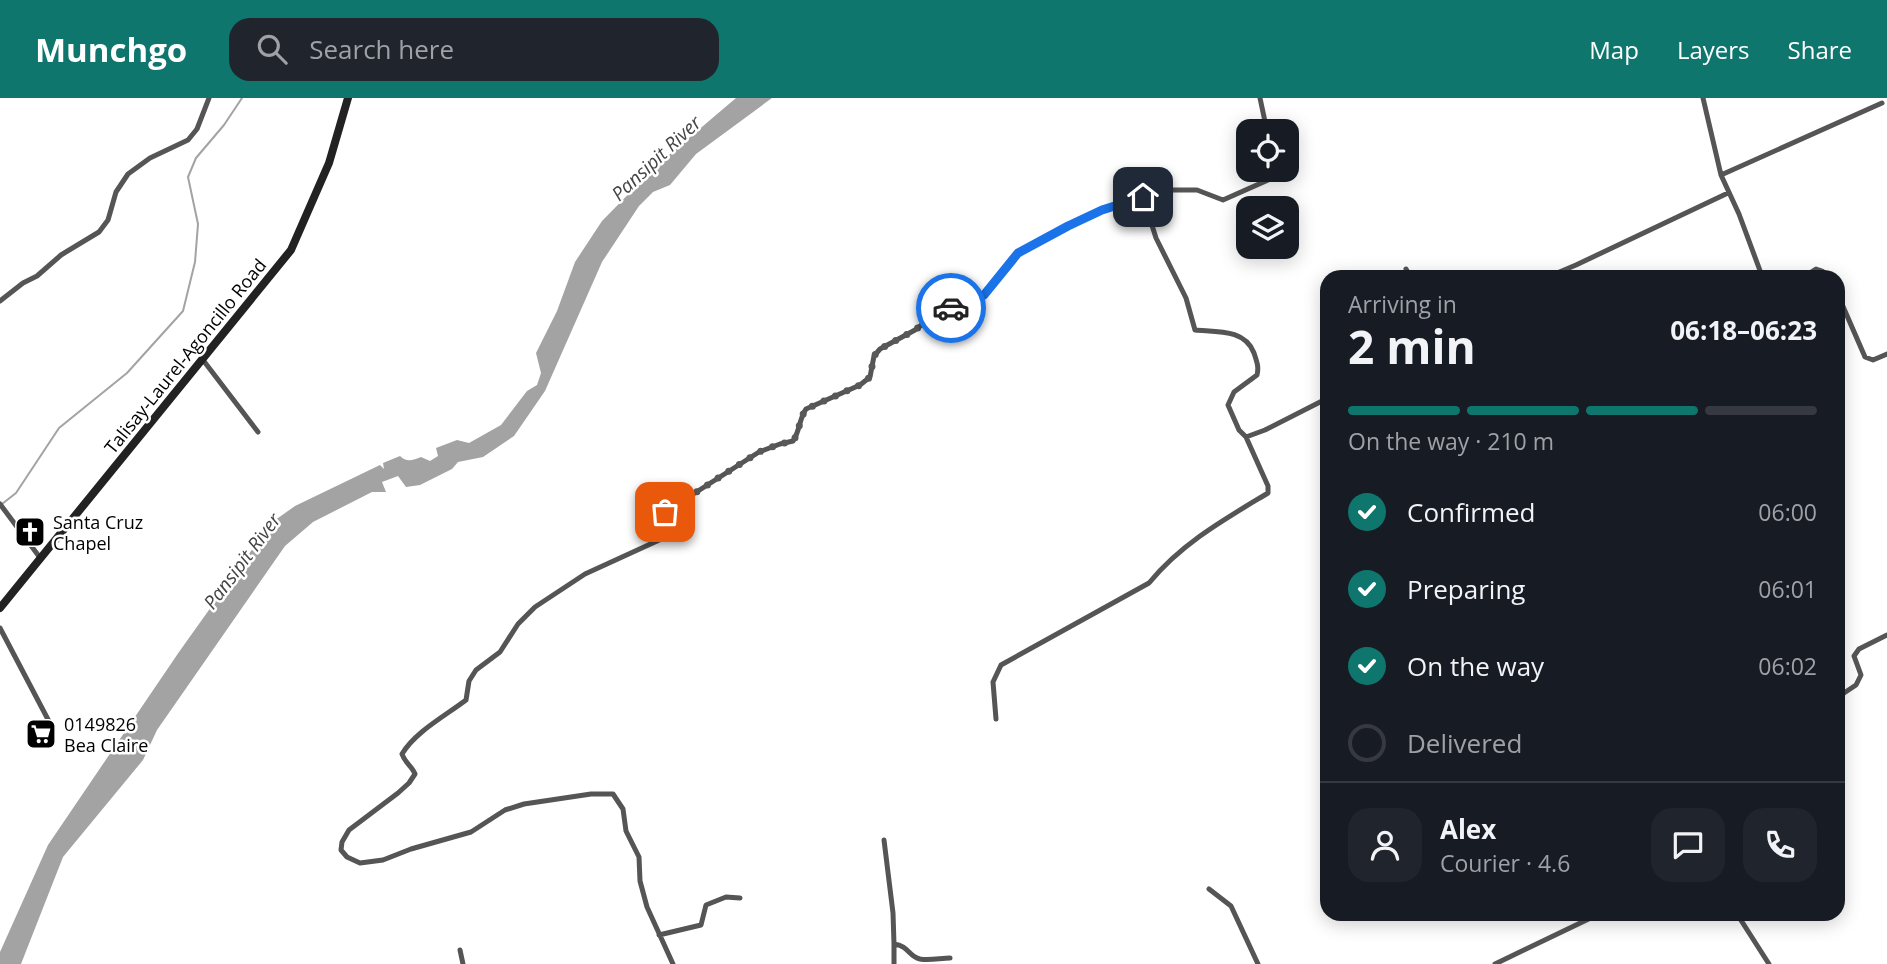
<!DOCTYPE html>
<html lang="en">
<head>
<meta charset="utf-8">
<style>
	:root { --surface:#171b24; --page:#20242c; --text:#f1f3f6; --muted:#9ea1a6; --line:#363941; --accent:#0f766e }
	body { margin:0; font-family:"Open Sans",sans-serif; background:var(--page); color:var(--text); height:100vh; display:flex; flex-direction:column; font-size:26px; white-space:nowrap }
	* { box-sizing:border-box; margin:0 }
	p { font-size:23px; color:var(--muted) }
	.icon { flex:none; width:38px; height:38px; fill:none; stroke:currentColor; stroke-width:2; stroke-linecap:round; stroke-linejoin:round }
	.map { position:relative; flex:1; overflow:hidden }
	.panel { position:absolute; left:1320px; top:172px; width:525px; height:651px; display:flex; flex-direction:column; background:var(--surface); border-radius:21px; box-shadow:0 4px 18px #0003 }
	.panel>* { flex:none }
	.tools { position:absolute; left:1236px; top:21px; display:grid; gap:14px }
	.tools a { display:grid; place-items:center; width:63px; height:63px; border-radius:14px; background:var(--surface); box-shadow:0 4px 18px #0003; font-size:35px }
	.pin { position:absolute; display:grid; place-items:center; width:60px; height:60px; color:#fff; margin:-30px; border-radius:14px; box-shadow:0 4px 10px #0006 }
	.courier { position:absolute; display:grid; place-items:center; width:70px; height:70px; margin:-35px; border:5px solid #1a73e8; border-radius:50%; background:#fff; color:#222; box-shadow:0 2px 9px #0007 }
	.headline em { font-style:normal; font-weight:700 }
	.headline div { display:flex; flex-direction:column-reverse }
	.headline { display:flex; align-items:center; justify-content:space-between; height:119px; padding:0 28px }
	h1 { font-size:46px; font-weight:700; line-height:52px }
	.bar { display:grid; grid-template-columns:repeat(4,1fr); gap:10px 7px; align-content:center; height:84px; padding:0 28px }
	.bar i { height:9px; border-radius:5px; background:var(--line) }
	.bar .on { background:var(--accent) }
	.bar p { grid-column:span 4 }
	.line { display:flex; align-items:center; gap:18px; padding:0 28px; border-top:2px solid var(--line) }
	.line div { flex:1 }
	.round { display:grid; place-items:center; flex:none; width:74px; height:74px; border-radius:21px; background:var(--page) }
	ol { padding:0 28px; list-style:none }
	li { display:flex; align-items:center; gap:21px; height:77px }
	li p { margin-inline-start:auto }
	li .icon { padding:7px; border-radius:50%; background:var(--accent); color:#fff; stroke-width:4 }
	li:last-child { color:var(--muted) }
	li i { width:38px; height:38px; border:4px solid var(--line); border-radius:50% }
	header { display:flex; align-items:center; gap:42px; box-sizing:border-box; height:98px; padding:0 35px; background:var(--accent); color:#fff }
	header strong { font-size:33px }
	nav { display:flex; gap:38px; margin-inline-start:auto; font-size:24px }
	.search { width:490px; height:63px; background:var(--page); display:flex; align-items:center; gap:18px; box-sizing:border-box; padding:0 24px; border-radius:21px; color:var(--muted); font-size:26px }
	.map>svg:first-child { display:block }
	.water { fill:#a3a3a3 }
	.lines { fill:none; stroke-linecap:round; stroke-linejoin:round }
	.stream { stroke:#a3a3a3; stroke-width:2 }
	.minor { stroke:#555; stroke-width:5 }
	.secondary { stroke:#222; stroke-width:8 }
	.done { stroke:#595959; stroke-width:7; stroke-dasharray:0 12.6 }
	.route { stroke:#1a73e8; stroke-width:9 }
	.labels { text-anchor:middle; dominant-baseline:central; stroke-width:5; stroke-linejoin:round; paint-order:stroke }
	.street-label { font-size:18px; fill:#000; stroke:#fff }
	.poi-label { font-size:18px; fill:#000; stroke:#fff; text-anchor:start }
	.water-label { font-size:19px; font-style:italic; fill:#444; stroke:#fff }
</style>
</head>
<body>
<header>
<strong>Munchgo</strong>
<div class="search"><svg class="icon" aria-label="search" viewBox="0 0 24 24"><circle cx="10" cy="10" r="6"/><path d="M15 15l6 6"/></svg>Search here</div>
<nav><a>Map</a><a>Layers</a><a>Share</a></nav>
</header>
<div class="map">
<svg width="1887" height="866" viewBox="0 0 1887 866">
	<rect width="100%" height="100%" fill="#fff"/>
	<path class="water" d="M736,0H772L696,56L670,87L653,94L639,108L602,164L545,293L514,338L483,359L458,364L452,371L420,387L406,389L398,378L382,384L386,394H372L313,424L285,448L157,632L143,662L63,759L21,866H0V854L48,747L179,554L271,425L295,408L380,367L384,371L383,365L400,358C407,365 413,362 421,359L430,363L438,358L436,350L457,342L469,345L501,327L527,293L537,287L541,275L536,255L557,213L575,164L602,123L656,68Z"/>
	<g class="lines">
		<path class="stream" d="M2,406L16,395L59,330L127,275L183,213L195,164L198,126L188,79L196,60L224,27L242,0"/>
		<path class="minor" d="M1260,0L1267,33
			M1703,0L1721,77L1739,116L1762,178
			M1721,77L1882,5
			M1143,99L1168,92H1197L1223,102L1277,78L1276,72
			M1406,171L1410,178
			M1550,178L1576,167L1728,95
			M1805,178L1816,171L1822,173L1828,178
			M1838,197L1865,259L1873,262L1887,256
			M0,203L23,185L37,178L61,157L99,134L108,122L116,94L128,76L150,60L188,42L197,31L209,0
			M203,262L258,334
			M0,406L41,461
			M0,530L53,631
			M1838,599L1856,587L1861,577L1854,558L1859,551L1887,537
			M996,621L993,584L1001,567L1149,485C1182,445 1225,421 1268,395V388L1246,339
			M884,742L893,815L894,846
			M1209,791L1231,808L1258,866
			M1737,816L1769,866
			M659,837L701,827L706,807L726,799L740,800
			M460,852L463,866
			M673,866L647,809L640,783L639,759L626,733L623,711L613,696H591L524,706L505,712L471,734L411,751L383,762L360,765L347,759L341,752L342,744L349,732L398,695L409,685L415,676C412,668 405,665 402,656C415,634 445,618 466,602L469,583L476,572L500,554L518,526L535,509L585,476L668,438L664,419L665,414L759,354L780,346L793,343C800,333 799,321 806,311L860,287L870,279L874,258L880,251L915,232L928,222L947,212L984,197L1003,176L1018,155L1067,128L1102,112L1143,99L1156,140L1186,200L1195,232C1217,234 1245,231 1254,255C1257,264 1259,269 1257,277L1234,294L1228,307L1239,332L1246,339L1265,332L1326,301
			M894,866V846C909,848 908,858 920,861C929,863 941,860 950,860
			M1495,866L1599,816"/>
		<path class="secondary" d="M0,510L291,152L329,65L348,0"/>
	</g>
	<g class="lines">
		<path class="done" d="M665,414L759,354L780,346L793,343C800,333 799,321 806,311L860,287L870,279L874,258L880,251L915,232L928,222L951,210"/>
		<path class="route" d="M951,210L984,197L1018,155L1068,128L1102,112L1143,99"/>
	</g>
	<defs>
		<g id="church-square" transform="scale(1.575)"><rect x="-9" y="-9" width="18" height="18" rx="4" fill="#000" stroke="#fff"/><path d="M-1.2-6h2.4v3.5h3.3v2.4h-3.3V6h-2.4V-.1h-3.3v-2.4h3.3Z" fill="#fff"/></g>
		<g id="supermarket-square" transform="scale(1.575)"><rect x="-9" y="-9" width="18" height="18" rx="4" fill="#000" stroke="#fff"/><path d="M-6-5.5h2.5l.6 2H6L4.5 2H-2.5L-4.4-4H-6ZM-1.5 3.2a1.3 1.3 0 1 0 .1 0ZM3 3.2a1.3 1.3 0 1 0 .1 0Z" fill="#fff"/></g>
	</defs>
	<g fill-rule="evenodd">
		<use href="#church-square" x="30" y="434"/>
		<use href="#supermarket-square" x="41" y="636"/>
	</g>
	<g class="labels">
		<g class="street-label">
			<text transform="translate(185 258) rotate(-51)">Talisay-Laurel-Agoncillo Road</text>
		</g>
		<g class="poi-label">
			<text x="53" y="424">Santa Cruz<tspan x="53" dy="21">Chapel</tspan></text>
			<text x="64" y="626">0149826<tspan x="64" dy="21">Bea Claire</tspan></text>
		</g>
		<g class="water-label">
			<text transform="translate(656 60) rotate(-43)">Pansipit River</text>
			<text transform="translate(242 463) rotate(-53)">Pansipit River</text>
		</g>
	</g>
</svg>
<div class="tools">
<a><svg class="icon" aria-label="locate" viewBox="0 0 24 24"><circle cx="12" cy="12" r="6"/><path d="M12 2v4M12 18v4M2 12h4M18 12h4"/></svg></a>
<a><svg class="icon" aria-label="layers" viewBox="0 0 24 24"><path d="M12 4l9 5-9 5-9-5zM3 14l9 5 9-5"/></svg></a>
</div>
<div class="pin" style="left:665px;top:414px;background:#ea580c"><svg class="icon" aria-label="bag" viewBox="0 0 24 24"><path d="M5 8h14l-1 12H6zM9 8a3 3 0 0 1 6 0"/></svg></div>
<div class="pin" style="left:1143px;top:99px;background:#1f2937"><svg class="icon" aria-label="home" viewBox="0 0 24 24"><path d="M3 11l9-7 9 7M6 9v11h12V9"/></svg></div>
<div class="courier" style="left:951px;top:210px"><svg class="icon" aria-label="car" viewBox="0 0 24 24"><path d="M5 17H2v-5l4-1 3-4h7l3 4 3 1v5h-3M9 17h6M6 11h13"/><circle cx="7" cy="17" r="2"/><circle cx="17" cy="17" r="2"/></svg></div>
<section class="panel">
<div class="headline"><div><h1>2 min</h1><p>Arriving in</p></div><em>06:18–06:23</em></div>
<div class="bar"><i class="on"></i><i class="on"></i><i class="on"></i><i></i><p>On the way · 210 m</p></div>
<ol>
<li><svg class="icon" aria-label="check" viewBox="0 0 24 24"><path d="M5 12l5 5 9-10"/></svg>Confirmed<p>06:00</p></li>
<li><svg class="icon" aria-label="check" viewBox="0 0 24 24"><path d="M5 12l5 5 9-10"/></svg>Preparing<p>06:01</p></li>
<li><svg class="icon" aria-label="check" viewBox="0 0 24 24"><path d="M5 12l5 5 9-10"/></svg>On the way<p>06:02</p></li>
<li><i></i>Delivered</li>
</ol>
<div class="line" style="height:126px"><a class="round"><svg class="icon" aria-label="person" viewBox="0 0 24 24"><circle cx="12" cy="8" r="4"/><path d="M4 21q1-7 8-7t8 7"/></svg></a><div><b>Alex</b><p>Courier · 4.6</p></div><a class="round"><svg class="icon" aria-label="chat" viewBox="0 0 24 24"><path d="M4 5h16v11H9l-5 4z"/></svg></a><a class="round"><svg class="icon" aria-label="phone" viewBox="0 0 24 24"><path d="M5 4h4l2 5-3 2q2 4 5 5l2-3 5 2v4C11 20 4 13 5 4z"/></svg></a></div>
</section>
</div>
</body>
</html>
